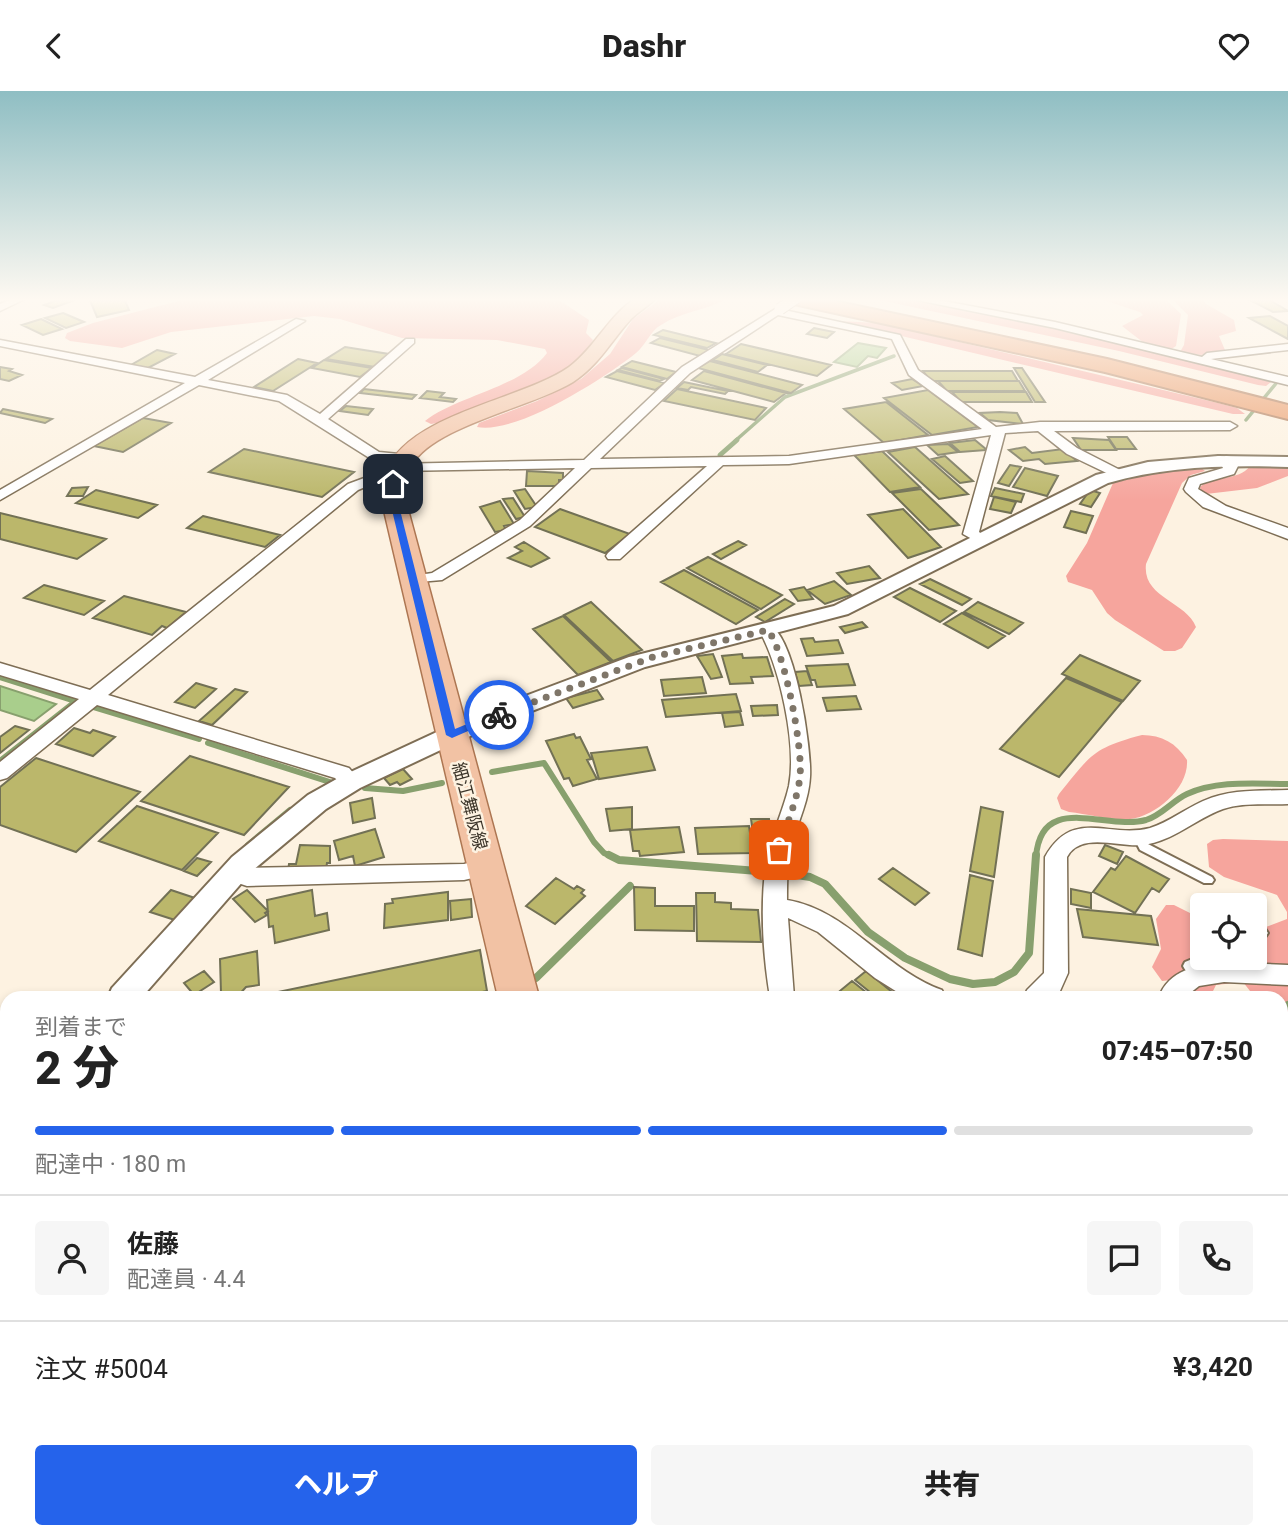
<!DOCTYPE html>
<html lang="ja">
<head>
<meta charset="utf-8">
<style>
	:root { --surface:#fff; --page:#f6f6f6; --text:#222; --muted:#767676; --line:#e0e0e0; --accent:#2563eb }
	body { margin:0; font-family:Roboto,"Noto Sans JP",sans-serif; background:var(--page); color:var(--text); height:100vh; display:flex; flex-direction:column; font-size:26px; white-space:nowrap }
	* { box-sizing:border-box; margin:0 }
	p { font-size:23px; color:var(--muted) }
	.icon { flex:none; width:38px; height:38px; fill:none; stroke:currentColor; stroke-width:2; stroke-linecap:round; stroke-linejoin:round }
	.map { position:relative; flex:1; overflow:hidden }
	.sheet { position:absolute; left:0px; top:900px; width:1288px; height:548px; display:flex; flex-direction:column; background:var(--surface); border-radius:21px 21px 0 0; box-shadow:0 4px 10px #0003 }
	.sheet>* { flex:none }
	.buttons { position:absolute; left:1190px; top:802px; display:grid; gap:14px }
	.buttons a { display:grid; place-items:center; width:77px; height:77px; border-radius:7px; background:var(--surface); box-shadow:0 4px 10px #0003; font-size:35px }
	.pin { position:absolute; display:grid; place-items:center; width:60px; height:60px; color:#fff; margin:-30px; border-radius:14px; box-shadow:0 4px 10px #0006 }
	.courier { position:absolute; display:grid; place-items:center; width:70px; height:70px; margin:-35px; border:5px solid #2563eb; border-radius:50%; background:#fff; color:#222; box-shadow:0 2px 9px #0007 }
	.headline em { font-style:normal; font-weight:800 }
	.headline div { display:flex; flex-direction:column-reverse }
	.headline { display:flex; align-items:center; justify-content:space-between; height:119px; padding:0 35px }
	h1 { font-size:46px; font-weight:800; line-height:52px }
	.bar { display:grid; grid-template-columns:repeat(4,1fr); gap:10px 7px; align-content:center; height:84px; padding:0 35px }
	.bar i { height:9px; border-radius:5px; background:var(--line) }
	.bar .active { background:var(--accent) }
	.bar p { grid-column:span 4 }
	.line { display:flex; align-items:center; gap:18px; padding:0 35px; border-top:2px solid var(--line) }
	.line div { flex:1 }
	.round { display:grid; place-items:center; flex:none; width:74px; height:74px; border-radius:7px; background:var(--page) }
	.button { display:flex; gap:14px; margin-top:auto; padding:14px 35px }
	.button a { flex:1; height:80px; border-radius:7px; background:var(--accent); color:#fff; font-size:28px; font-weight:800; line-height:80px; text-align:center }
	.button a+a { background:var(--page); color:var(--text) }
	header { display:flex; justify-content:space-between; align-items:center; height:91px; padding:0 35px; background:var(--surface); font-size:32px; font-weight:800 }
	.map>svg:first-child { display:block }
	.forest { fill:#f6a59d }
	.water { fill:#a9ce8c; stroke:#88a06e; stroke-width:2 }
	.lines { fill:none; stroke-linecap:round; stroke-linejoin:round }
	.stream-far4 { stroke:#88a06e; stroke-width:3.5 }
	.stream-far3 { stroke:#88a06e; stroke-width:5 }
	.stream-far2 { stroke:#88a06e; stroke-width:6 }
	.stream-far1 { stroke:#88a06e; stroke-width:8 }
	.stream { stroke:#88a06e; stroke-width:10 }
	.building { fill:#bbb76b; stroke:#727155; stroke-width:2 }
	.service-casing { stroke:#7e6e55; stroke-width:4 }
	.minor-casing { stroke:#7e6e55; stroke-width:3 }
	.tertiary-casing { stroke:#7e6e55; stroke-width:4 }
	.primary-casing { stroke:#ad7652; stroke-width:3 }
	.motorway-casing { stroke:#ad7652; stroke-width:4 }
	.service { fill:#fff; fill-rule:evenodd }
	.minor { fill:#fff; fill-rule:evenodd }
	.tertiary { fill:#fff; fill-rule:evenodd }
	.primary { fill:#f2c2a4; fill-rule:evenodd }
	.motorway { fill:#ea9a68; fill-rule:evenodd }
	.minor-bridge-casing { stroke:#7e6e55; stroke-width:13; stroke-linecap:butt }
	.minor-bridge { stroke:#fff; stroke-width:11 }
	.route { fill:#2563eb }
	.done { stroke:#7f7669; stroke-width:7; stroke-dasharray:0 12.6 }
	.labels { text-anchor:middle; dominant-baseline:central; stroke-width:5; stroke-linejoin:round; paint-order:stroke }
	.far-street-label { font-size:18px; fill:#3b3429; stroke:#fdf2e1 }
</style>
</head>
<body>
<header><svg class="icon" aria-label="back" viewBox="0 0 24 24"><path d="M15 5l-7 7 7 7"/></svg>Dashr<svg class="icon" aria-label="heart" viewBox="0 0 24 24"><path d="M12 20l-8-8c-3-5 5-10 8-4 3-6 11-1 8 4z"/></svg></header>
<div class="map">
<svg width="1288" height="1446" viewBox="0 0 1288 1446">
	<rect width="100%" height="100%" fill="#fdf2e1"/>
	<path class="forest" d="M190,207H556L589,229L586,242L593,249C571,288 517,303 478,317C463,323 447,331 431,333L425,330C457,305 522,296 547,262L545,258L497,249L402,247L340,228L314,225L171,241L122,257L70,250L65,247L67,242L93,232Z
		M662,207L727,208C706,219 681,221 661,234C650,240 646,254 636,262C605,287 516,344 477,336L479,332L537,310L581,288L610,263L633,228Z
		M870,207H901L1037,232L1271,291L1266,295L1258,294L1119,260Z
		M1097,207H1164L1181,223L1176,255L1170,259L1144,252L1122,235L1143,224L1140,221Z
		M1171,207H1202L1206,213L1234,229L1236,240L1219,245L1225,259L1201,264L1180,261L1184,254L1188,224Z
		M838,230L879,232L1218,312L1237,317L1245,323H1233Z
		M1250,375L1288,376V385L1257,397L1206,403L1201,401L1200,396C1214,383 1238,391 1250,375Z
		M1200,376L1205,380L1191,384L1182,392L1146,473C1142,507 1186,510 1196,536L1182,557L1175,560H1164L1115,529L1107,522L1092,499L1068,491L1066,485L1087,452L1113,392L1167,379Z
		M1142,644C1162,644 1176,652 1187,669C1189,697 1156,725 1130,728C1110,730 1089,723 1069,721L1061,718L1057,707L1059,703C1090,665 1092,657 1142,644Z
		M1223,748L1288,750V877L1162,890L1152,876L1161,858L1156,828L1166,814H1174L1202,828V866H1255V840L1287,828V821L1277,804L1224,786L1209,776L1207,753L1213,749Z
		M1213,888L1288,890V977L1281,975V906H1242L1250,900L1243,891L1216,894L1213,900L1220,906H1182L1194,895Z
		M1281,1217L1288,1224V1446H1100L1097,1440H1281Z"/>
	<path class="water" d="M858,252L886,257L877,267L868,265L857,276L834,271Z
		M0,595L56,613L34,630L0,619Z"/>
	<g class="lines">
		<path class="stream-far4" d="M1246,329L1278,290
			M735,350L785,306L894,265"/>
		<path class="stream-far3" d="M720,364L737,349"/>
		<path class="stream-far2" d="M0,586L75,610
			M93,616L199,648
			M208,652L336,693
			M0,670L76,610
			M492,681L544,672L594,751L604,762L613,766
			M365,697L403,700L442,692
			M248,754L290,719
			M1036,766C1041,700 1107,740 1146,729C1162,724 1172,710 1187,703C1218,689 1255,693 1288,693"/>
		<path class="stream-far1" d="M609,764L619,769L769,781
			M784,782L810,786L825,793L868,841L905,867L950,888L973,893L995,891L1014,881L1029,862L1036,764
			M536,887L630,795
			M1281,918L1288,914
			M0,1021L7,1015"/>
		<path class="stream" d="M1281,1388L1288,1405
			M119,1440L122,1446"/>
	</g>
	<path class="building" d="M63,207L72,210L53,217L44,214Z
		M89,207H124L129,219L97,226Z
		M1246,207H1266L1288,220L1273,221Z
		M63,222L84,231L66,237L45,227Z
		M1270,225L1288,235V248L1249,227Z
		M41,228L62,238L43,244L22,234Z
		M814,237L834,241L827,247L807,243Z
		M663,239L716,252L707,257L654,244Z
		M660,247L709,259L700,265L651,252Z
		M741,253L831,274L817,285L726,263Z
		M345,256L389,263L375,276L326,268Z
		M157,259L175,263L148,277L131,274Z
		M722,263L767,274L758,281L713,269Z
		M298,268L317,272L273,300L254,296Z
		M324,269L372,277L360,286L312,277Z
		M632,270L676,281L667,288L622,276Z
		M710,270L802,294L791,302L698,277Z
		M0,276L12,278L9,280L22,284L9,290L0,288Z
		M622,277L664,288L660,290L618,279Z
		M1014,277H1022L1045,311H1035Z
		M617,280L665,292L655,299L606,286Z
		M704,280L786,302L774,311L692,289Z
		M923,280H1012L1018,290H931Z
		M912,288L923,295L902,299L892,292Z
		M938,290H1019L1025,300H947Z
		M684,291L728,300L725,303L691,296L688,299L677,297Z
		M364,298L416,304L412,308L360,302Z
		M677,298L766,317L755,329L664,310Z
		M928,299L978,336L932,344L884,307Z
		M427,300L444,302L440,306L456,308L453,311L420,307Z
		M952,301H1026L1032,311H961Z
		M886,311L928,344L884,352L844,318Z
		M346,315L373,318L368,324L340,320Z
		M3,318L52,328L45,332L0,322Z
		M1000,321L1017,322L1023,333L988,329L980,322Z
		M143,327L171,332L123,361L94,355Z
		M1108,346H1127L1136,358H1116Z
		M1073,347L1109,349L1116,359H1081Z
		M975,349L987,359L960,361L950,352Z
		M948,353L958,361L938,364L927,354Z
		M915,356L968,403L939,408L888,361Z
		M1025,356L1032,362L1063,358L1077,370L1045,373L1039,368L1023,370L1009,359Z
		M244,358L354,381L322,406L209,381Z
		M882,360L920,396L890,401L854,364Z
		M945,365L973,390L960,392L932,368Z
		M1010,374L1021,376L1009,395L998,392Z
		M1025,377L1058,385L1047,405L1013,396Z
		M527,380L563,382V389H559V395H526Z
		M88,396L83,405H67L72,397Z
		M995,397L1024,403L1021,411L991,405Z
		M525,398L537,416L525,418L514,400Z
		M921,398L959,434L929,439L892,402Z
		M96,399L157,414L138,427L76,412Z
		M1090,399L1100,402L1091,416L1080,413Z
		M994,406L1016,411L1011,422L990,418Z
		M513,407L525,426L516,428L503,408Z
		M500,410L514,433L504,435L506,439L495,441L480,416Z
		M560,418L630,443L605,462L535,436Z
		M903,418L941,456L908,467L868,424Z
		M1071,420L1093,425L1086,442L1064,436Z
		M0,422L106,448L77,468L0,448Z
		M203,425L280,444L265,456L187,437Z
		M738,450L746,454L721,468L713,463Z
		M524,451L542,462L549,467L531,476L508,467L522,460L515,456Z
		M708,466L782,504L761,518L687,477Z
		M869,475L880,487L847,493L837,482Z
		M684,479L758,519L736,533L661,491Z
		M930,488L971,508L962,514L920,493Z
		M834,490L851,504L825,513L807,499Z
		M44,494L104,510L84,524L24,507Z
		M804,496L813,508L798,510L790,499Z
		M910,497L956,520L940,531L894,506Z
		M124,505L186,521L167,537L162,535L152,544L93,527Z
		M785,508L794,513L765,531L756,526Z
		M591,511L642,559L613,570L564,524Z
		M978,511L1023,532L1009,543L964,521Z
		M962,522L1005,545L988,557L944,533Z
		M563,525L611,571L578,584L533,538Z
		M862,531L867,536L845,542L840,536Z
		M813,547L815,551L838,549L843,562L807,565L801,548Z
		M713,563L722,586L711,588L697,565Z
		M742,563L743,567L767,566L773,585L751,586L753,592L730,593L722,565Z
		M1080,564L1140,590L1123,610L1062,583Z
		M848,573L855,594L817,596L815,589H811L806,575Z
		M807,580L812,594L799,595L795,581Z
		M702,586L706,602L664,605L661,589Z
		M1066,587L1122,611L1059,686L1000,658Z
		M196,592L216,598L195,617L175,611Z
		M235,598L247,601L212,634L199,630Z
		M597,599L603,608L573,617L566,607Z
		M736,603L741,620L666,626L662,609Z
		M856,605L861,618L827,620L823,607Z
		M777,614L778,624L753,625L751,615Z
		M740,621L743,634L725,636L722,622Z
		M15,635L29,639L0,662V646Z
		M74,637L90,642L93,639L115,646L93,665L56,653Z
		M574,643L576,647L580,646L591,668L587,669L597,688L573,695L569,687L564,688L546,650Z
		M647,656L655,679L599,688L591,662Z
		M190,665L289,696L244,744L141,710Z
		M36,667L140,701L76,761L0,734V696Z
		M403,678L412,688L400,694L397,691L390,694L384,687Z
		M372,707L375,727L353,732L350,712Z
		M137,715L218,742L182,779L99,750Z
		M632,716V738L610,740L606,718Z
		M981,716L1003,721L994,786L970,780Z
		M751,728H769L771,741L753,742Z
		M749,735L753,762L698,763L695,737Z
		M679,736L684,761L640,765L639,760H633L630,739Z
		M375,738L384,766L355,775L353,765L339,769L334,750Z
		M300,754L330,755V772H327L326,778L288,780L289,773H296Z
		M1105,754L1123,761L1117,773L1099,765Z
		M1126,765L1169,788L1159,801L1152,797L1135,822L1093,801L1111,777L1115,779Z
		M197,767L211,771L197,785L184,780Z
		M893,777L929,802L915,814L879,788Z
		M970,784L993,790L982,865L958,858Z
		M556,787L574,798L577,795L584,799L581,802L585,805L555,833L526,815Z
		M634,796L655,797V815H694V840L635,839Z
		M1071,798L1091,802V817L1071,813Z
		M171,799L195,807L175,829L150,821Z
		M247,799L268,820L265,822L267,824L255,831L233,808Z
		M312,799L315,825L327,822L329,839L275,852L273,835L269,836L267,809Z
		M448,801V829L384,837L385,813L393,812L392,808Z
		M696,802H715V811L731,812V818L758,819L761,851L697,850Z
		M471,808L472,826L451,829L450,810Z
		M1077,818L1151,825L1158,854L1083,846Z
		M480,859L487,900L459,906H273V902Z
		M257,860L259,894L246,896L237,906H217L221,902L220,868Z
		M204,880L214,891L194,904L184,892Z
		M866,880L897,905L876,906L855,889Z
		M852,890L872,906H837L835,904Z
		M1281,992L1288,993V1018L1281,1019Z
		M7,1307V1390L0,1396V1312Z
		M631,1440H675L651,1446H632Z"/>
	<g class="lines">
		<g class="service-casing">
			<path id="service" d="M1139,743L1143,744L1148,753L1212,786L1214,789L1212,792H1204L1140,759L1134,747L1135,744Z
				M1262,837L1266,839L1268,842L1266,845L1255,850V840Z
				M1202,864V866H1215L1213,869L1198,876L1204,885L1202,889C1193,892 1187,882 1183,875L1185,871Z"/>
		</g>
		<g class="minor-casing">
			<path id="minor" d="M14,207H27L0,220V213Z
				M907,207H928L1055,231L1202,266L1207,262L1288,253V259L1211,268L1288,286V294L1055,237Z
				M780,215L784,219L900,244L918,279L996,336L1040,331H1230L1237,335L1230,339L1054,340L1077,357L1122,380V386L1117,387L1067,363L1038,340L1005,342L979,441L989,448L981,453L963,443L991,344L789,373L723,374L620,468H608L606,465L608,462L707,375L591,377L530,435L442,489L407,492L405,489L407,486L432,482L520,429L575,377L398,380L391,376L393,373L584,369L682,276ZM778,224L892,248L909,284L982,338L789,365L600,368L690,282Z
				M296,228L305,230L208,289L287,304L320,323L406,248H414V252L328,328L379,361L409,364V370L371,368L279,310L199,294L0,409V399L185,292L0,255V249L195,286Z
				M1226,365L1231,366L1238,375L1234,383L1200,393L1198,398L1226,415L1288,437V448L1203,416L1186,401L1184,398L1189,387L1223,377L1219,369Z
				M394,382L399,383V389L377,391L358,399L108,604L349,677L361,691L358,696H344L335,687L97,614L7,687L0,689V671L79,608L0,584V572L90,599L348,393L375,383Z
				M768,534C795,541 812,660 810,686C809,708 799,729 793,749C787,769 787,789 787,809C848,819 884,878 942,899L945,906L902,904L875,887L818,841L788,827L794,906H770C763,864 760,815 766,772C770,746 783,721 789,695C797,654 780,576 759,539Z
				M1288,699V713C1267,714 1243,711 1223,718C1195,728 1174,750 1143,754C1120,757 1081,740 1067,766L1068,882L1060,900L1053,906H1024L1027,899L1044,882L1045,766C1073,716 1109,748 1150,737C1169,731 1185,718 1203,710C1230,698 1259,700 1288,699Z
				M486,768L494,770L497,776L494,782L464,789L247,795L226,788L223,782L226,776L234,774L247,777L464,773Z
				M1224,871L1288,874V894L1224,891L1199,895L1185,906H1159C1169,879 1197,874 1224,871Z
				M1281,971L1288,972V996L1281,995Z
				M1281,1104L1288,1106V1144L1281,1141Z
				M801,1440H837L836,1446H800Z
				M1062,1440H1099L1101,1446H1065Z"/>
		</g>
		<g class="tertiary-casing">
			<path id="tertiary" d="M1218,365L1288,366V376C1227,374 1167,375 1108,392L848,523L645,576L483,639L360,697L326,718L252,780L142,906H108L112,897L232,766L308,704L342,685L467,627L629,566L834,515L1096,384L1148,371Z
				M7,1016V1051L0,1054V1019Z"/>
		</g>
		<g class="primary-casing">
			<path id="primary" d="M636,207H656C649,215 639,220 631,228C611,250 599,274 573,291C533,316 433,335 412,374C406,386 406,398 406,411L539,906H498L382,411C382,404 381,396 383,390C397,324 519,311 569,276C595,257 608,225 636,207Z
				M560,1440H620V1446H560Z"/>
		</g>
		<g class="motorway-casing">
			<path id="motorway" d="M784,207H820L1107,268L1288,314V328L1105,281L794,213Z"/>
		</g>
		<use href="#service" class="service"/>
		<use href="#minor" class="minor"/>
		<use href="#tertiary" class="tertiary"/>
		<use href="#primary" class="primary"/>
		<use href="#motorway" class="motorway"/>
		<g class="minor-bridge-casing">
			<path id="minor-bridge" d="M780,218L796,207"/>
		</g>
		<use href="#minor-bridge" class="minor-bridge"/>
	</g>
	<linearGradient id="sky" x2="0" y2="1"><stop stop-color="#8fbec3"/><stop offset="0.51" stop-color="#fef9f2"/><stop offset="1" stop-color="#fef9f2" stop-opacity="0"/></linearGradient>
	<rect width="1288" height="409" fill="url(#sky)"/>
	<path class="route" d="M390,392L396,393L398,411L455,638L496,621L505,624L452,647L446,644L390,411Z"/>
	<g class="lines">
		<path class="done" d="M499,624L653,566L768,539C785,561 803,657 800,686C797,710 786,735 779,759"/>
	</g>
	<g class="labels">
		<g class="far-street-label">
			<text transform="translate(470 715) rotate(75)">細江舞阪線</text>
		</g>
	</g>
</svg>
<div class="buttons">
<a><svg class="icon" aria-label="locate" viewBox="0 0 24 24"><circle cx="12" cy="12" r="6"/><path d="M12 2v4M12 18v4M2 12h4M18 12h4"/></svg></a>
</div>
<div class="pin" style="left:779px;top:759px;background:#ea580c"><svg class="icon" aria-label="bag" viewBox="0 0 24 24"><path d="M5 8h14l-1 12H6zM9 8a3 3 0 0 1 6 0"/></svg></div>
<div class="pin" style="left:393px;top:393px;background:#1f2937"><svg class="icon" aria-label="home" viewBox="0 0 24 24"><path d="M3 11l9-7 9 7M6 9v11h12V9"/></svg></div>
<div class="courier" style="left:499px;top:624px"><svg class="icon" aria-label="bike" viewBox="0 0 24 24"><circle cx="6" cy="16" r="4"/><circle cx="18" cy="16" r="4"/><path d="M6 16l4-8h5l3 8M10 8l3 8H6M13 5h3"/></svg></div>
<section class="sheet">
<div class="headline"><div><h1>2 分</h1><p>到着まで</p></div><em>07:45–07:50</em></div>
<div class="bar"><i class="active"></i><i class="active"></i><i class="active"></i><i></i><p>配達中 · 180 m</p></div>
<div class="line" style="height:126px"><a class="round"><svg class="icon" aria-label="person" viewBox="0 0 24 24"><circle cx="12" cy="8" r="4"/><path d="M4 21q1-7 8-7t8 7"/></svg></a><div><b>佐藤</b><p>配達員 · 4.4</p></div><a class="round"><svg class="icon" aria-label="chat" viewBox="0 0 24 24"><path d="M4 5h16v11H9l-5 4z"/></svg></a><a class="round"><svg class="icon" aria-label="phone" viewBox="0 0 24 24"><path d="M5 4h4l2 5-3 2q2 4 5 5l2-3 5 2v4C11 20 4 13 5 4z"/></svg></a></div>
<div class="line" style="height:91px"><div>注文 #5004</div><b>¥3,420</b></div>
<div class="button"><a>ヘルプ</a><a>共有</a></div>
</section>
</div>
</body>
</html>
